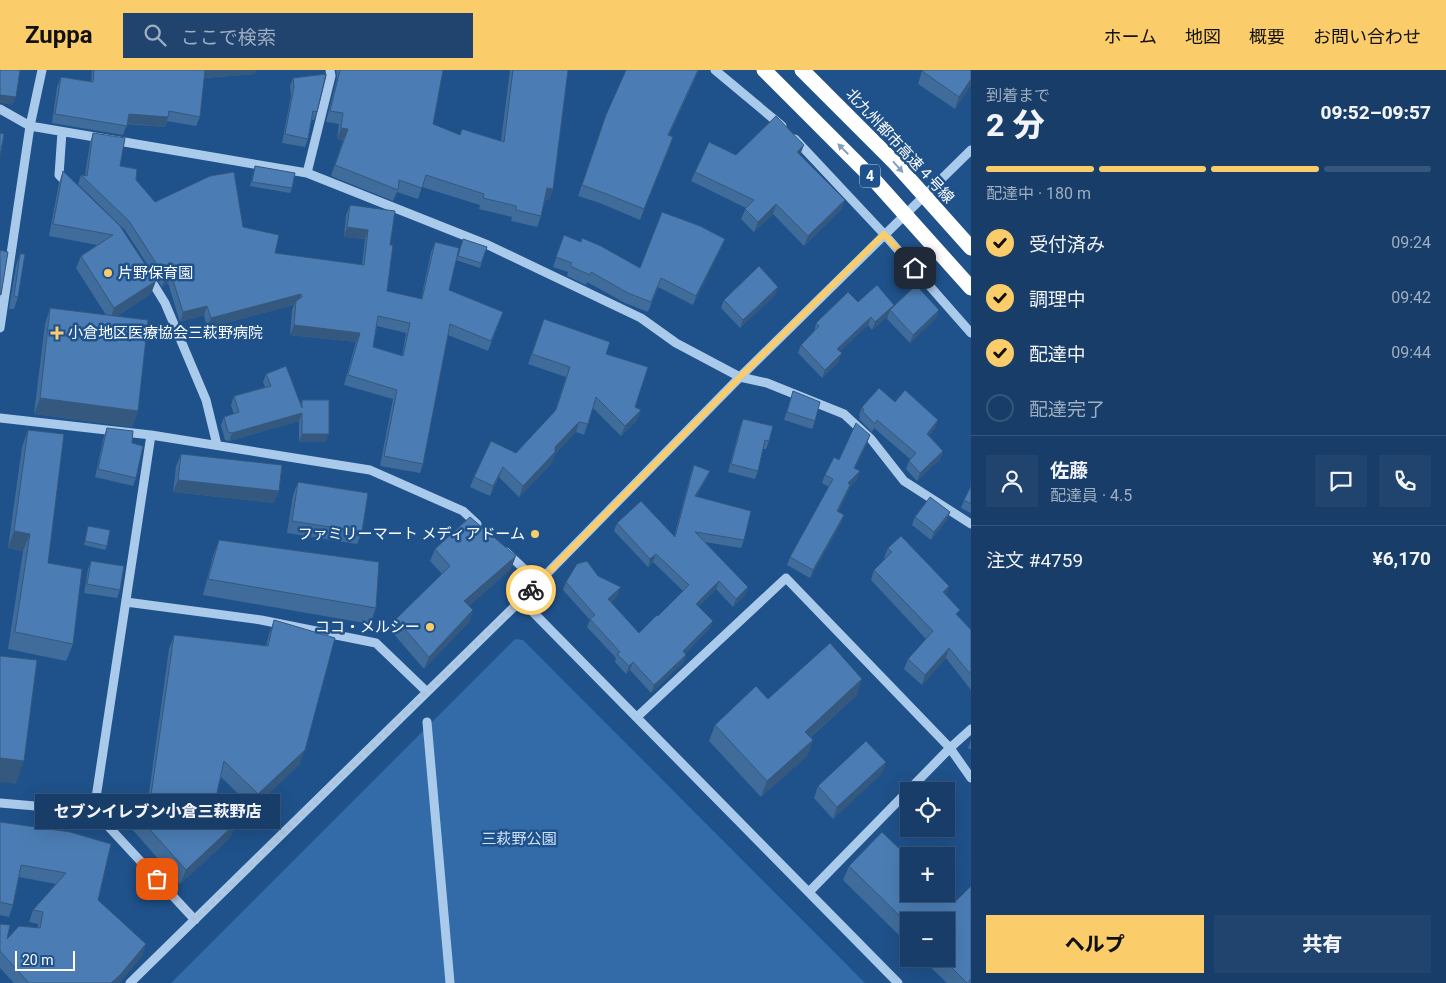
<!DOCTYPE html>
<html lang="ja">
<head>
<meta charset="utf-8">
<style>
	:root { --surface:#173d68; --page:#20446e; --text:#f1f3f6; --muted:#9eaec0; --line:#36567c; --accent:#facc6a }
	body { margin:0; font-family:Roboto,"Noto Sans JP",sans-serif; background:var(--page); color:var(--text); height:100vh; display:flex; flex-direction:column; font-size:19px; white-space:nowrap }
	* { box-sizing:border-box; margin:0 }
	p { font-size:16px; color:var(--muted) }
	.icon { flex:none; width:28px; height:28px; fill:none; stroke:currentColor; stroke-width:2; stroke-linecap:round; stroke-linejoin:round }
	.map { position:relative; flex:1; overflow:hidden }
	.panel { display:flex; flex-direction:column; background:var(--surface); width:475px }
	.panel>* { flex:none }
	.buttons { position:absolute; left:900px; top:712px; display:grid; gap:10px }
	.buttons a { display:grid; place-items:center; width:55px; height:55px; border-radius:0px; background:var(--surface); box-shadow:0 5px 20px #0002,0 0 0 1px var(--line); font-size:25px }
	.scale { position:absolute; left:15px; bottom:12px; width:60px; box-sizing:border-box; padding-left:5px; border:2px solid #fff; border-top:0; font-size:14px; line-height:18px; white-space:nowrap; color:#fff; -webkit-text-stroke:4px #1f518a; paint-order:stroke }
	.pin { position:absolute; display:grid; place-items:center; width:42px; height:42px; color:#fff; margin:-21px; border-radius:10px; box-shadow:0 2px 8px #0006 }
	.courier { position:absolute; display:grid; place-items:center; width:50px; height:50px; margin:-25px; border:4px solid #facc6a; border-radius:50%; background:#fff; color:#222; box-shadow:0 1px 6px #0007 }
	.bubble { position:absolute; height:35px; border-radius:0px; background:var(--surface); box-shadow:0 5px 20px #0002,0 0 0 1px var(--line); font-size:16px; font-weight:800; line-height:35px; text-align:center }
	.head em { font-style:normal; font-weight:800 }
	.head div { display:flex; flex-direction:column-reverse }
	.head { display:flex; align-items:center; justify-content:space-between; height:85px; padding:0 15px }
	h1 { font-size:32px; font-weight:800; line-height:38px }
	.bar { display:grid; grid-template-columns:repeat(4,1fr); gap:8px 5px; align-content:center; height:60px; padding:0 15px }
	.bar i { height:6px; border-radius:4px; background:var(--line) }
	.bar .current { background:var(--accent) }
	.bar p { grid-column:span 4 }
	.line { display:flex; align-items:center; gap:12px; padding:0 15px; border-top:1px solid var(--line) }
	.line div { flex:1 }
	.round { display:grid; place-items:center; flex:none; width:52px; height:52px; border-radius:0px; background:var(--page) }
	ol { padding:0 15px; list-style:none }
	li { display:flex; align-items:center; gap:15px; height:55px }
	li p { margin-inline-start:auto }
	li .icon { padding:5px; border-radius:50%; background:var(--accent); color:#111; stroke-width:4 }
	li:last-child { color:var(--muted) }
	li i { width:28px; height:28px; border:2px solid var(--line); border-radius:50% }
	.action { display:flex; gap:10px; margin-top:auto; padding:10px 15px }
	.action a { flex:1; height:58px; border-radius:0px; background:var(--accent); color:#111; font-size:20px; font-weight:800; line-height:58px; text-align:center }
	.action a+a { background:var(--page); color:var(--text) }
	header { display:flex; align-items:center; gap:30px; box-sizing:border-box; height:70px; padding:0 25px; background:var(--accent); color:#111 }
	header strong { font-size:24px }
	nav { display:flex; gap:28px; margin-inline-start:auto; font-size:18px }
	.search { width:350px; height:45px; background:var(--page); display:flex; align-items:center; gap:12px; box-sizing:border-box; padding:0 18px; border-radius:0px; color:var(--muted); font-size:19px }
	main { display:flex; flex:1; min-height:0 }
	.map>svg:first-child { display:block }
	.green { fill:#326ba8 }
	.lines { fill:none; stroke-linecap:round; stroke-linejoin:round }
	.minor { stroke:#aacaeb; stroke-width:9 }
	.highway { stroke:#fff; stroke-width:15 }
	.wall { fill:#406c9b; fill-rule:evenodd }
	.shaded-wall { fill:#34587e }
	.building { fill:#4b7db4; stroke:#34587e; fill-rule:evenodd }
	.oneway { fill:#849fbf }
	.done { stroke:#b1c2d6; stroke-width:5; stroke-dasharray:0 9 }
	.route { stroke:#facc6a; stroke-width:6 }
	.poi-dot { fill:#facc6a; stroke:#1f518a; stroke-width:2 }
	.labels { text-anchor:middle; dominant-baseline:central; stroke-width:5; stroke-linejoin:round; paint-order:stroke }
	.shield { fill:#1f518a; stroke:#bccbdc; stroke-width:1 }
	.shield-label { font-size:14px; font-weight:bold; fill:#fff }
	.street-label { font-size:15px; fill:#fff; stroke:#1f518a }
	.poi-label { font-size:15px; fill:#fff; stroke:#1f518a; text-anchor:start }
	.park-label { font-size:15px; fill:#cfe3f8; stroke:#1f518a }
</style>
</head>
<body>
<header>
<strong>Zuppa</strong>
<div class="search"><svg class="icon" aria-label="search" viewBox="0 0 24 24"><circle cx="10" cy="10" r="6"/><path d="M15 15l6 6"/></svg>ここで検索</div>
<nav><a>ホーム</a><a>地図</a><a>概要</a><a>お問い合わせ</a></nav>
</header>
<main>
<div class="map">
<svg width="971" height="913" viewBox="0 0 971 913">
	<rect width="100%" height="100%" fill="#1f518a"/>
	<path class="green" d="M515,569L523,570L865,913H171Z"/>
	<g class="lines">
		<path class="minor" d="M715,0L782,56
			M0,39L30,56L307,103L488,175L641,248L676,273L740,307L767,313L844,344L871,369L904,411L971,454
			M62,62L59,105L69,115
			M795,69L884,164L971,263
			M307,103L331,6L330,0
			M149,207L165,233L206,330L217,375
			M0,258L30,56L42,0
			M0,348L151,365L370,400L463,441L477,454
			M506,482L538,512
			M521,530L898,913
			M126,532L261,550L376,573L427,622
			M637,647L786,508L950,678L971,708
			M427,652L450,913
			M0,733L94,741L195,850
			M94,741L151,365
			M809,822L950,678L971,659
			M130,913L521,530L740,307L971,80"/>
		<path class="highway" d="M764,0L876,112L971,218
			M802,0L895,93L971,178"/>
	</g>
	<path class="wall" d="M92,0H256L255,4L204,8L200,47L196,56L167,51L165,57L127,54L123,65L52,53L57,17L61,7L91,12Z
		M336,0H443L433,54L460,65L501,71L510,0H568L553,119L549,130H545L541,146L537,157L511,151L512,147L479,139L480,135L422,117L418,129L397,122L393,131L331,106L343,70L337,69L339,54L326,52L337,8Z
		M626,0H699L669,65L673,67L640,150L600,133L578,126L606,45Z
		M971,0V15L955,39L918,14L922,1Z
		M293,8L317,42L314,50H311L308,69L305,77L282,73L291,26L290,16Z
		M93,63L120,96L136,110L155,132L243,157L275,183L362,195L365,169L344,167L346,145L350,135L390,175L387,221L421,229L431,182L435,172L457,187L463,169L487,177L480,198L456,190L449,220L503,242L488,281L448,265L423,394L420,403L380,396L393,329L344,315L356,272L290,265L292,240L294,235L207,258L204,245L180,252L168,213L162,217L125,160L78,114L81,105H85L90,73ZM377,256L406,263L402,286L373,277Z
		M736,85H800L845,130L841,140L804,176L773,144L754,162L741,149L746,138L691,111L695,102Z
		M255,96L292,118L290,123L250,116Z
		M63,101L120,156L151,224L117,246L138,341L132,357L34,344L45,254L50,238L106,245L76,198L81,186L97,175L49,166L59,113Z
		M564,165L640,198L725,169L721,178L693,235L658,217L648,242L625,233L587,212L586,215L567,206L568,202L553,197Z
		M20,184L18,227L14,239H9L16,196Z
		M778,217L775,225L740,258L721,238L724,230Z
		M858,232L894,235V237L939,240L936,248L910,273L887,249L888,246L872,260L868,255L840,281L839,291L822,308L798,283L801,275L814,262L816,253Z
		M544,249L606,284L635,337L641,340L637,350L621,366L593,338L584,365L576,362L555,384L552,393L519,427L499,407L490,426L470,417L474,407L516,383L555,341L566,307L528,294Z
		M266,304L301,335L302,330L326,372H299V351L229,371L225,370L221,355L224,347L234,344L231,335L234,326L265,317L263,312Z
		M793,321L815,351L812,359L784,350Z
		M895,332L938,350L935,358L929,366L943,381L940,389L917,411L906,399L909,391L910,389L874,358L872,362L859,349L860,346L859,345L862,337Z
		M743,349L769,371L766,379H763L758,401L755,409L728,402L740,357Z
		M107,358L132,373L136,408L133,416L95,407L104,366Z
		M28,360L48,493L73,574L66,591L8,579L23,481L8,478L22,377Z
		M870,365L867,373L855,398L860,401L857,409L850,417L847,424L838,442L844,445L841,453L810,508L787,495L790,487L829,417L822,413L825,405L839,390Z
		M181,384L274,433L173,422L176,396Z
		M694,395L707,408L696,427L744,470L741,478L705,472L748,517L745,525L733,537L716,519L699,536L710,558L685,584L686,585L683,593L651,623L630,600L626,604L615,592L616,588L587,557L590,550L563,520L566,512L598,506L618,525L611,532L639,563L658,546L683,521L653,492L648,497L614,461L617,453L674,467L691,403Z
		M298,412L362,462L357,474L287,463L293,425Z
		M971,416V443L961,438L964,430Z
		M950,442L947,450L931,470L912,455L915,447Z
		M88,456L107,476L105,480L84,475Z
		M219,470L376,538L370,554L203,525L213,486Z
		M888,478L949,516L946,524L958,546L971,560V620L946,588L922,615L904,599L908,589L926,569L871,510L874,500L885,489L884,488Z
		M435,479L511,499L469,536L473,540L469,552L424,599L392,562L396,549L442,504L430,491Z
		M91,491L120,520L117,528L84,523L88,499Z
		M274,550L300,694L253,738L221,707L214,736L231,767L180,814L132,759L137,745L148,730L169,579L174,565L266,576L269,564Z
		M857,625L811,667L813,670L807,686L761,727L709,671L715,655L768,629Z
		M971,670V680L968,678Z
		M886,692L881,704L833,749L814,728L818,716Z
		M0,752L70,762L98,830L142,886L119,913H14L0,898V854L7,869L38,857V854L29,852L33,840L56,814L19,807L13,835L9,847L0,845Z
		M849,796L954,833L971,913H947L922,889H946L909,851V875L843,810Z"/>
	<path class="shaded-wall" d="M204,0H256L255,4L201,8Z
		M698,0H699L664,75L668,65Z
		M971,9V15L955,39L959,27Z
		M0,25L16,27L13,35L0,33Z
		M129,44L168,47L165,57L125,53Z
		M341,58L348,59L343,70L337,69Z
		M673,67L670,78L640,150L644,139Z
		M804,75L800,85L797,82Z
		M547,118L553,119L549,130H543Z
		M845,130L841,140L804,176L808,166Z
		M776,134L773,144L754,162L758,152Z
		M347,157L368,160L365,169L344,167Z
		M725,169L721,178L693,235L696,226Z
		M171,204L168,213L162,217L165,207Z
		M156,211L151,224L110,250L114,238Z
		M778,217L775,225L740,258L743,250Z
		M301,224L298,234L296,231L294,235L207,258L211,248Z
		M894,235L892,242L890,240L888,246L872,260L875,252Z
		M207,236L204,245L180,252L183,242Z
		M939,240L936,248L910,273L913,265Z
		M871,247L868,255L834,287L837,279Z
		M294,255L360,263L356,272L290,265Z
		M842,283L839,291L822,308L825,300Z
		M40,328L138,341L132,357L34,344Z
		M641,340L637,350L621,366L625,356Z
		M302,343L299,351L229,371L232,363Z
		M938,350L935,358L924,372L927,364Z
		M579,352L576,362L555,384L552,393L519,427L523,416L555,377Z
		M302,364H329L326,372H299Z
		M870,365L867,373L851,406L854,398Z
		M943,381L940,389L917,411L920,403Z
		M503,397L499,407L490,426L493,416Z
		M710,401L707,408L692,434L695,426Z
		M860,401L857,409L850,417L847,424L834,450L848,413Z
		M178,410L279,421L274,433L173,422Z
		M950,442L947,450L931,470L934,462Z
		M844,445L841,453L810,508L813,500Z
		M14,461L30,464L23,481L8,478Z
		M656,484L653,492L648,497L650,489Z
		M516,486L511,499L460,544L464,531Z
		M719,511L716,519L693,542L696,534Z
		M949,516L945,527L943,522Z
		M621,517L618,525L605,537L608,529Z
		M748,517L745,525L733,537L736,529Z
		M473,540L469,552L424,599L429,587Z
		M713,551L710,558L680,589L683,581Z
		M949,578L946,588L922,615L925,605Z
		M686,585L683,593L651,623L654,615Z
		M633,592L630,600L626,604L629,596Z
		M862,609L857,625L799,677L805,662Z
		M813,670L807,686L761,727L767,711Z
		M305,680L300,694L253,738L258,724Z
		M0,688L24,691L16,714L0,712Z
		M886,692L881,704L833,749L837,737Z
		M236,753L231,767L180,814L186,800Z
		M146,874L142,886L119,913H111Z"/>
	<path class="building" d="M0,0H20L16,27L0,25Z
		M94,0H205L200,47L169,41L168,47L129,44L127,56L55,44L61,7L93,12Z
		M340,0H443L433,54L460,65L462,59L504,72L513,0H568L553,119L547,118L541,146L516,140V136L483,128L484,124L426,105L422,118L399,110L398,120L335,95L348,59L341,58L343,43L330,41Z
		M626,0H698L668,65L673,67L644,139L604,123L582,115L606,45Z
		M923,0H971V9L959,27L922,1Z
		M326,4L317,42L313,41L308,69L285,64L294,17L293,8Z
		M776,46L804,75L797,82L845,130L808,166L776,134L758,152L745,139L754,130L695,102L709,72L736,85Z
		M0,63L4,64L0,86Z
		M93,63L125,68L120,96L137,99L136,110L155,132L210,106L234,102L243,157L279,165L275,183L364,195L368,160L347,157L350,135L395,141L390,175H393L387,221L422,229L435,172L459,178L449,220L503,242L491,271L450,254L423,394L384,386L397,320L348,305L360,263L294,255L296,231L302,227L301,224L211,248L207,236L183,242L171,204L165,207L129,151L81,105L87,106ZM378,246L410,253L403,286L373,277Z
		M255,96L295,103L292,118L252,112Z
		M63,101L120,156L156,211L114,238L81,186L113,165L53,154Z
		M662,142L700,156L725,169L696,226L661,208L651,232L628,223L591,202L590,205L570,196L572,193L556,187L564,165L581,172L582,168L601,176L640,198Z
		M463,169L487,177L481,193L458,186Z
		M0,180L8,182L1,225L0,224Z
		M20,184H25L18,227L14,226Z
		M759,196L778,217L743,250L724,230Z
		M877,215L894,235L875,252L871,247L837,279L842,283L825,300L801,275L819,256L816,253L848,222L858,232Z
		M916,215L939,240L913,265L890,240Z
		M50,238L148,250L138,341L40,328Z
		M544,249L610,272L606,284L648,297L635,337L641,340L625,356L596,327L588,354L579,352L555,377V382L523,416L503,397L493,416L474,407L491,371L516,383L556,340L570,297L532,284Z
		M286,296L302,338V330H329V364H302V343L232,363L228,362L224,347L239,342L234,326L271,316L266,304Z
		M879,318L895,332L905,320L938,350L927,364L943,381L920,403L909,391L916,383L877,350L875,354L862,341L864,340L862,337Z
		M793,321L820,332L815,351L787,342Z
		M743,349L773,356L769,371L765,370L758,401L731,394Z
		M856,353L870,365L854,398L860,401L848,413L850,415L837,441L844,445L813,500L790,487L833,409L825,405L834,387L839,390Z
		M107,358L133,361L132,373L143,376L136,408L98,399Z
		M28,360L64,364L48,493L82,499L73,574L15,562L30,464L14,461Z
		M181,384L282,395L279,421L178,410Z
		M694,395L710,401L695,426L751,441L744,470L695,462L748,517L736,529L719,511L696,534L713,551L683,581L686,585L654,615L633,592L629,596L617,584L620,582L590,549L595,545L566,512L577,494L587,491L598,506L621,517L608,529L639,563L657,545L658,546L689,515L656,484L650,489L617,453L641,431L675,467Z
		M298,412L368,423L362,462L292,451Z
		M971,416V434L964,430Z
		M930,427L950,442L934,462L915,447Z
		M470,447L516,486L464,531L473,540L429,587L396,549L450,496L435,479Z
		M88,456L110,460L107,476L85,471Z
		M901,466L949,516L943,522L960,540L956,544L971,560V605L949,578L925,605L908,589L933,561L874,500L892,482L888,478Z
		M219,470L379,492L376,538L208,509Z
		M91,491L124,496L120,520L87,514Z
		M274,550L335,568L305,680L258,724L224,691L214,736L236,753L186,800L137,745L151,725L174,565L268,576Z
		M830,573L862,609L805,662L813,670L767,711L715,655L756,616L768,629Z
		M0,586L37,590L24,691L0,688Z
		M866,671L886,692L837,737L818,716Z
		M0,752L70,762L111,774L98,830L146,874L120,905L111,913H29L0,881V854L10,855L7,869L19,856L40,858L43,842L33,840L66,803L21,795L13,835L0,832Z
		M882,762L909,788V824H945L954,833L971,816V909L967,913L943,889H946V851H909V855L849,796Z"/>
	<defs><path id="oneway-solid" d="M-6-.8H1V-3.2L6.5 0L1 3.2V.8H-6Z" transform="scale(1.25)"/></defs>
	<g class="oneway">
		<use href="#oneway-solid" transform="translate(843 79) rotate(-135)"/>
		<use href="#oneway-solid" transform="translate(898 97) rotate(48)"/>
	</g>
	<g class="lines">
		<path class="done" d="M157,809L195,850L531,520"/>
		<path class="route" d="M531,520L740,307L884,164L915,198"/>
	</g>
	<g class="poi-dot">
		<circle cx="108" cy="203" r="5"/>
		<path d="M54.5 255.5h5v5h5v5h-5v5h-5v-5h-5v-5h5z"/>
		<circle cx="535" cy="464" r="5"/>
		<circle cx="430" cy="557" r="5"/>
	</g>
	<g class="labels">
		<rect class="shield" x="860" y="94.5" width="20" height="23" rx="4"/>
		<g class="shield-label">
			<text x="870" y="106">4</text>
		</g>
		<g class="street-label">
			<text transform="translate(900 76) rotate(47)">北九州都市高速４号線</text>
		</g>
		<g class="poi-label">
			<text x="118" y="203">片野保育園</text>
			<text x="68" y="263">小倉地区医療協会三萩野病院</text>
			<text x="525" y="464" text-anchor="end">ファミリーマート メディアドーム</text>
			<text x="420" y="557" text-anchor="end">ココ・メルシー</text>
		</g>
		<g class="park-label">
			<text x="519" y="769">三萩野公園</text>
		</g>
	</g>
</svg>
<div class="buttons">
<a><svg class="icon" aria-label="locate" viewBox="0 0 24 24"><circle cx="12" cy="12" r="6"/><path d="M12 2v4M12 18v4M2 12h4M18 12h4"/></svg></a>
<a>+</a>
<a>−</a>
</div>
<div class="scale">20 m</div>
<div class="pin" style="left:157px;top:809px;background:#ea580c"><svg class="icon" aria-label="bag" viewBox="0 0 24 24"><path d="M5 8h14l-1 12H6zM9 8a3 3 0 0 1 6 0"/></svg></div>
<div class="pin" style="left:915px;top:198px;background:#1f2937"><svg class="icon" aria-label="home" viewBox="0 0 24 24"><path d="M3 11l9-7 9 7M6 9v11h12V9"/></svg></div>
<div class="courier" style="left:531px;top:520px"><svg class="icon" aria-label="bike" viewBox="0 0 24 24"><circle cx="6" cy="16" r="4"/><circle cx="18" cy="16" r="4"/><path d="M6 16l4-8h5l3 8M10 8l3 8H6M13 5h3"/></svg></div>
<div class="bubble" style="left:35px;top:724px;width:245px">セブンイレブン小倉三萩野店</div>
</div>
<section class="panel">
<div class="head"><div><h1>2 分</h1><p>到着まで</p></div><em>09:52–09:57</em></div>
<div class="bar"><i class="current"></i><i class="current"></i><i class="current"></i><i></i><p>配達中 · 180 m</p></div>
<ol>
<li><svg class="icon" aria-label="check" viewBox="0 0 24 24"><path d="M5 12l5 5 9-10"/></svg>受付済み<p>09:24</p></li>
<li><svg class="icon" aria-label="check" viewBox="0 0 24 24"><path d="M5 12l5 5 9-10"/></svg>調理中<p>09:42</p></li>
<li><svg class="icon" aria-label="check" viewBox="0 0 24 24"><path d="M5 12l5 5 9-10"/></svg>配達中<p>09:44</p></li>
<li><i></i>配達完了</li>
</ol>
<div class="line" style="height:90px"><a class="round"><svg class="icon" aria-label="person" viewBox="0 0 24 24"><circle cx="12" cy="8" r="4"/><path d="M4 21q1-7 8-7t8 7"/></svg></a><div><b>佐藤</b><p>配達員 · 4.5</p></div><a class="round"><svg class="icon" aria-label="chat" viewBox="0 0 24 24"><path d="M4 5h16v11H9l-5 4z"/></svg></a><a class="round"><svg class="icon" aria-label="phone" viewBox="0 0 24 24"><path d="M5 4h4l2 5-3 2q2 4 5 5l2-3 5 2v4C11 20 4 13 5 4z"/></svg></a></div>
<div class="line" style="height:65px"><div>注文 #4759</div><b>¥6,170</b></div>
<div class="action"><a>ヘルプ</a><a>共有</a></div>
</section>
</main>
</body>
</html>
